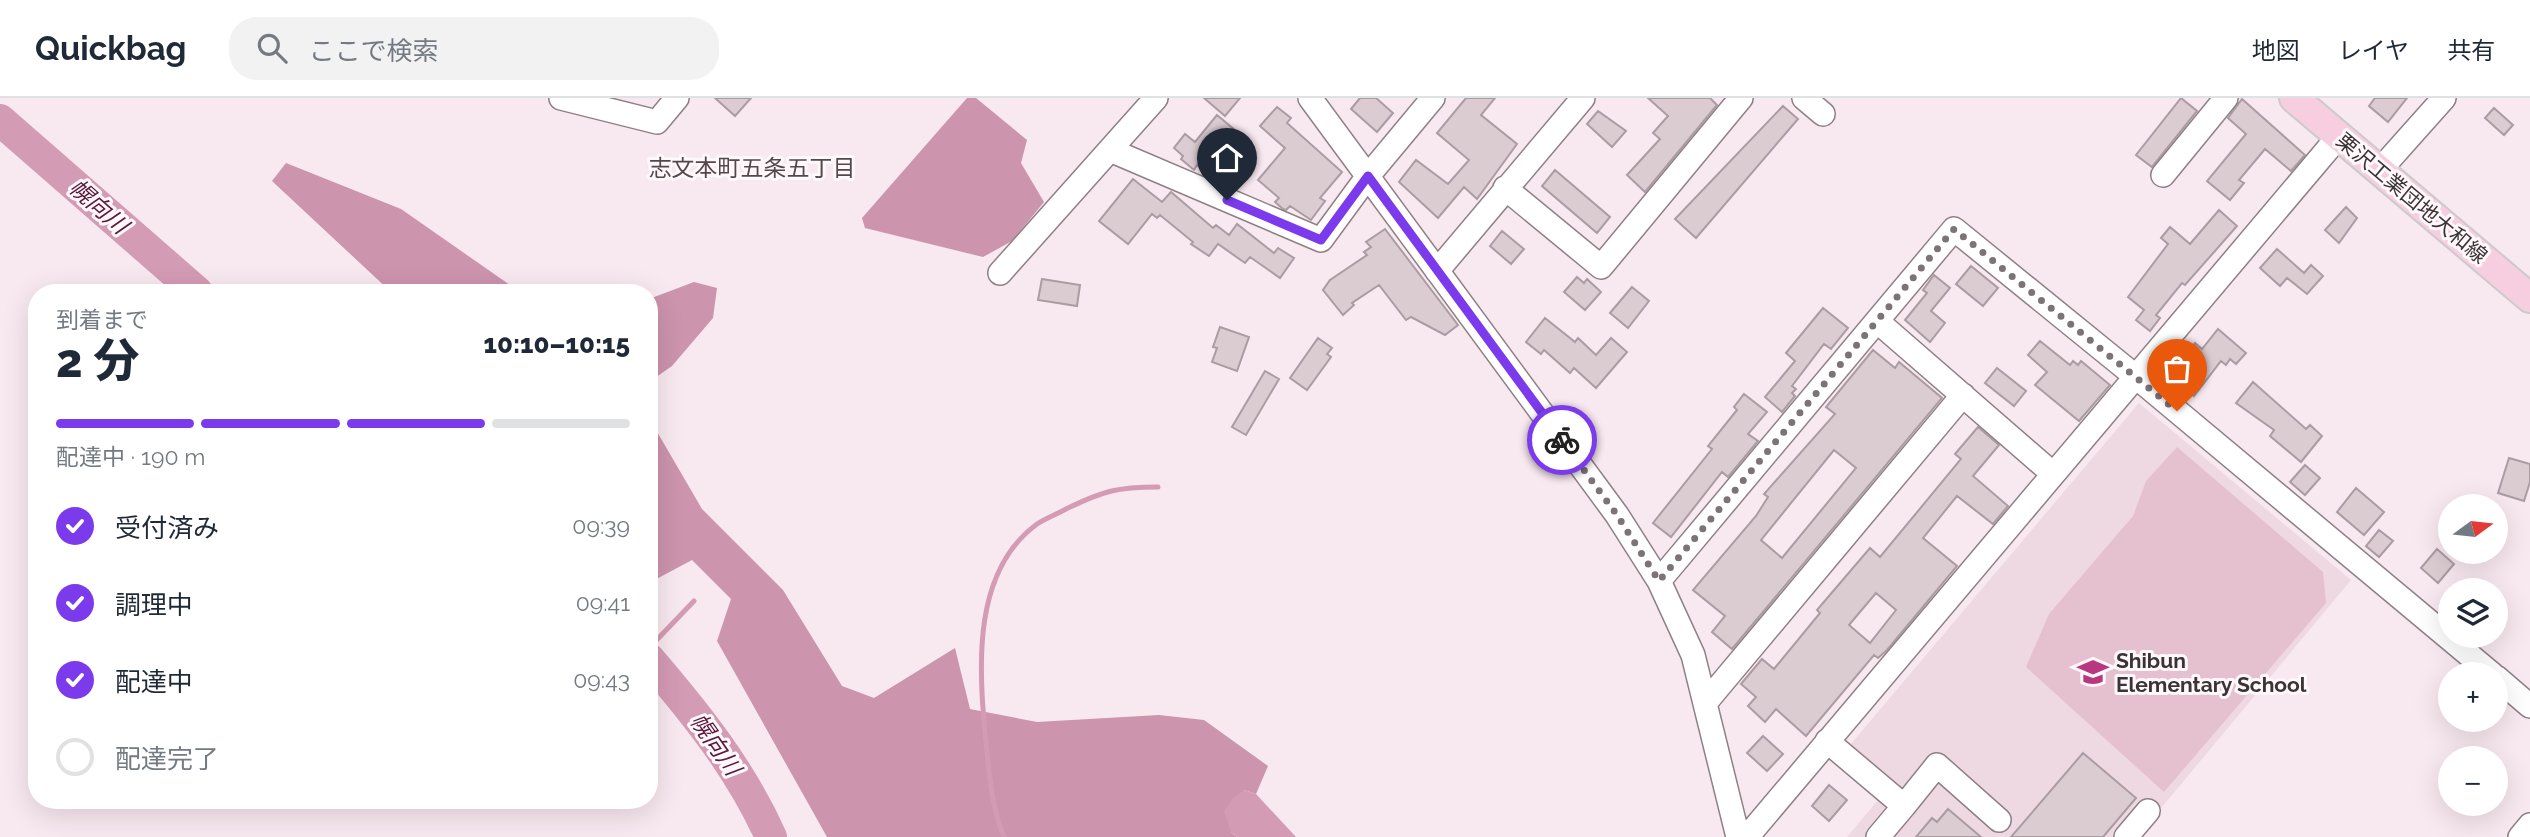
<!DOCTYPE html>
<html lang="ja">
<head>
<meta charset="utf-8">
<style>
	:root { --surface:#fff; --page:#f2f2f3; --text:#1f2937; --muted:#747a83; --line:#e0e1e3; --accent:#7c3aed }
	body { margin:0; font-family:Raleway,"Noto Sans JP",sans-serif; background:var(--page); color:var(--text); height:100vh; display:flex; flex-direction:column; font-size:26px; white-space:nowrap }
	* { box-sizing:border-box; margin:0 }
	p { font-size:23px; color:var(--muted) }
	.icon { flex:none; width:38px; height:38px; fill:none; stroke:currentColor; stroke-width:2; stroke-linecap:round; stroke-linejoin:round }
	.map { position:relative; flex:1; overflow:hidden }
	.panel { position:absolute; left:28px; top:186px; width:630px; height:525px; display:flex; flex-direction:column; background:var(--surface); border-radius:28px; box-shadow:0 7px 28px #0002 }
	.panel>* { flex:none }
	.needle { width:46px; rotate:75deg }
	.controls { position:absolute; left:2438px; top:396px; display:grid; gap:14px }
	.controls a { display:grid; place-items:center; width:70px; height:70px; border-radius:50%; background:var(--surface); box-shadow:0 7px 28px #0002; font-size:35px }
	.pin { position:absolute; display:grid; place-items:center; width:60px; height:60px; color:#fff; margin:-72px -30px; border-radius:50% 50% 50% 0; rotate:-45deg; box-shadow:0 0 7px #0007 }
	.pin .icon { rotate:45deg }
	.courier { position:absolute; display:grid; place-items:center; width:70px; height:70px; margin:-35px; border:5px solid #7c3aed; border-radius:50%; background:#fff; color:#222; box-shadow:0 2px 9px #0007 }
	.overview em { font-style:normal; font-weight:800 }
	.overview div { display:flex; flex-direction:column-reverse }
	.overview { display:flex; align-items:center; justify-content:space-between; height:119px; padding:0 28px }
	h1 { font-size:46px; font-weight:800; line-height:52px }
	.bar { display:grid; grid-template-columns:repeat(4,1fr); gap:10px 7px; align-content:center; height:84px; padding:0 28px }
	.bar i { height:9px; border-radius:5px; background:var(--line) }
	.bar .current { background:var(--accent) }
	.bar p { grid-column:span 4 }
	ol { padding:0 28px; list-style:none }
	li { display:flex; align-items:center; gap:21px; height:77px }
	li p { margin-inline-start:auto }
	li .icon { padding:7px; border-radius:50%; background:var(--accent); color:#fff; stroke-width:4 }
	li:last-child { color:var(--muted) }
	li i { width:38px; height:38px; border:4px solid var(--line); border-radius:50% }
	header { display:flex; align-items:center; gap:42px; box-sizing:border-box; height:98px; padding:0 35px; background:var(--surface); border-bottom:2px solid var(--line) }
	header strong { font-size:33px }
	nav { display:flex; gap:38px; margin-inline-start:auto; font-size:24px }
	.search { width:490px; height:63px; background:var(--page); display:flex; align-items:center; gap:18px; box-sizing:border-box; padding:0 24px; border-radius:28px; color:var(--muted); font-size:26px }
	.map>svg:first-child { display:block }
	.built { fill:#eed8e1 }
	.green { fill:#e5c1d0 }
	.forest { fill:#cc94ad }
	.water { fill:#d49bb4 }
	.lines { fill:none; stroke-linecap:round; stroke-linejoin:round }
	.stream { stroke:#d49bb4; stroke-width:5 }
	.river { stroke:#d49bb4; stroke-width:32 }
	.building { fill:#dbccd2; stroke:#aa9ca2; stroke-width:2; fill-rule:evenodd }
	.minor-casing { stroke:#8e8186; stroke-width:26 }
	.major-casing { stroke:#cccacb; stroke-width:32 }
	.minor { stroke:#fff; stroke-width:23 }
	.major { stroke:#f7cee0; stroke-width:28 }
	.done { stroke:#7c7377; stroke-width:7; stroke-dasharray:0 12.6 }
	.route { stroke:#7c3aed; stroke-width:9 }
	.labels { text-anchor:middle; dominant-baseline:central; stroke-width:6; stroke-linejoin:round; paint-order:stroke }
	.street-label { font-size:21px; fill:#3a3436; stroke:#fff8fb }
	.poi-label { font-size:21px; font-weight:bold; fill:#3a3436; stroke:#fff8fb; text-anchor:start }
	.neighbourhood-label { font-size:23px; fill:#54484d; stroke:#fff8fb }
	.water-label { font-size:23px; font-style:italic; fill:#5a183c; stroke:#fff8fb }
</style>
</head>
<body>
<header>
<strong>Quickbag</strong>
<div class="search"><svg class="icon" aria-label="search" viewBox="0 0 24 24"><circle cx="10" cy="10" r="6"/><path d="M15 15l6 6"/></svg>ここで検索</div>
<nav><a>地図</a><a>レイヤ</a><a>共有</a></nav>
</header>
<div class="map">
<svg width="2530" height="739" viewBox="0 0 2530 739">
	<rect width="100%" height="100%" fill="#f8e8ef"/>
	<path class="built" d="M2139,305L2351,482L2137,739H1847L1878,702L1834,666Z"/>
	<path class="green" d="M2177,349L2323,474L2326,505L2164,694L2026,569L2049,516L2133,418L2146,383Z"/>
	<path class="forest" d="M967,0H976L1027,42L1021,65L1044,104L1012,143L983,159L865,130L862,120Z
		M286,65L401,111L520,194H391L272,83Z
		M694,184L717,190L713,220L672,268L649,284V201Z
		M649,320L702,411L783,492L842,588L874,600L955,550L970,611L1037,624L1159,617L1204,622L1268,668L1256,696L1244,692L1231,734L1237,739H827L717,543L731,501L692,462L649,485Z"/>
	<path class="water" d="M1244,692L1256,696L1296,739H1237L1231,734L1224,713L1233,700Z"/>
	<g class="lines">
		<path class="stream" d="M649,550L694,503
			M1004,739C990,705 989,671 985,634C978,565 974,472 1037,426C1046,420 1057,416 1066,411C1103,393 1117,389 1158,389"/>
		<path class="river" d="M0,22L197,194
			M649,561C697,617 741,672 771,739"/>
	</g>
	<path class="building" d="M715,0H751L735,18Z
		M1204,0H1240L1225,18Z
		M1360,0H1376L1393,15L1377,34L1351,11Z
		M1466,0H1495L1481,17L1517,46L1477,101L1464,89L1438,120L1399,84L1416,62L1448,86L1469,62L1437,35Z
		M1648,0H1710L1717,7L1645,94L1627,77L1660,41L1653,35L1668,18Z
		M2181,0L2197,13L2152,69L2136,57Z
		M2375,0H2407L2388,24L2369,8Z
		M2242,1L2305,57L2291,73L2265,51L2239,82L2244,85L2230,102L2207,83L2246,36L2228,20Z
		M1783,8L1798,21L1696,140L1675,121Z
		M1277,9L1291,20L1287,25L1342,74L1320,100L1325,103L1311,122L1290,108L1286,112L1283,111L1275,104L1279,100L1258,82L1285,50L1260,28Z
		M2494,10L2513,27L2504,37L2485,20Z
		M1598,13L1626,33L1612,49L1587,26Z
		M1217,17L1236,33L1204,73L1197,67L1194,72L1181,61L1183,58L1174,50L1185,36L1195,44Z
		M1555,72L1610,119L1597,135L1542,88Z
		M1133,81L1162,104L1171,94L1213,130L1216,127L1229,137L1237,126L1274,155L1278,150L1294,160L1280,180L1250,159L1245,165L1218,146L1209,158L1191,146L1193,144L1160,117L1157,120L1152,116L1128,146L1099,123Z
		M2346,109L2357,120L2339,145L2325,132Z
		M2219,112L2237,128L2185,187L2182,185L2156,217L2160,220L2150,233L2136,222L2144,212L2128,199L2168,146L2161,140L2170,129L2190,146Z
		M1385,131L1458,227L1445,237L1411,219L1406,222L1379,187L1352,205L1354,207L1343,217L1323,192L1330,182L1367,157L1364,154L1371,149L1366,144Z
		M1502,133L1524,151L1511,166L1490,148Z
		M2277,151L2304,175L2311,167L2323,178L2307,196L2287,180L2280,188L2260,170Z
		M1971,168L1998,190L1983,208L1956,186Z
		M1934,177L1950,190L1931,213L1945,225L1930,244L1905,222L1927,195L1923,192Z
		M1577,179L1584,185L1587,181L1601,194L1585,212L1564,194Z
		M1042,181L1080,187L1077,208L1038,202Z
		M1632,189L1649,203L1628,230L1610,215Z
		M1823,210L1848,230L1831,251L1824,246L1792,288L1796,291L1792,295L1795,298L1782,314L1765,299L1795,263L1786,255Z
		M1545,220L1575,244L1578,240L1596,257L1611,240L1627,254L1596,290L1574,270L1570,275L1544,252L1541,256L1526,244Z
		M1220,229L1249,239L1237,273L1212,264L1217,250L1213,249Z
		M2218,231L2246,255L2236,266L2230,261L2226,267L2221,263L2194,298L2175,284L2181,276L2175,271L2195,245L2202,251Z
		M1318,240L1332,250L1327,256L1331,259L1307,292L1290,280Z
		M2040,243L2070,267L2073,263L2078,267L2081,263L2110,287L2079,323L2035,287L2047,274L2028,257Z
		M1873,252L1895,270L1899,264L1942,300L1732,551L1712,534L1725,518L1693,492L1756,418L1768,399L1764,396L1835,316L1826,309ZM1834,352L1856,370L1782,460L1761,442Z
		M1997,270L2026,293L2014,308L1985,285Z
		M1265,273L1279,281L1246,337L1232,329Z
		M2253,284L2306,331L2310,327L2322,338L2301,364L2270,338L2274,332L2236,305Z
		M1744,296L1767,314L1748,336L1758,343L1728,379L1722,374L1671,439L1653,425L1712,351L1708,348L1737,312L1734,309Z
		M1978,329L1999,347L1973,378L2008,408L1993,426L1957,398L1923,440L1957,468L1887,552L1878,560L1874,557L1806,638L1776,611L1765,624L1748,608L1756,599L1741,586L1762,561L1774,571L1820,515L1817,512L1870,450L1880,459L1961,361L1955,356ZM1876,495L1896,512L1870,545L1849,527Z
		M2509,360L2530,366V384L2524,403L2498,395Z
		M2305,367L2320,380L2305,397L2290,384Z
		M2356,390L2384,414L2364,437L2337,414Z
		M2379,432L2393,443L2379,459L2366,448Z
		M2437,451L2454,466L2438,485L2421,470Z
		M1763,638L1783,656L1767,673L1747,655Z
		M2083,655L2136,700L2103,739H2011Z
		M1829,687L1847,702L1829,723L1812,708Z
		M1948,711L1981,739H1916L1932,720L1937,724Z"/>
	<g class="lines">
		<g class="minor-casing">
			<path id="minor" d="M561,0L657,24L677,0
				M1310,0L1617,417L1659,483L1693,557L1738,739
				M1804,0L1823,16
				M1110,52L1321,142L1368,78L1433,0
				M2379,73L2444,0
				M2163,77L2226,0
				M1505,90L1601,169L1741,0
				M1437,173L1583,0
				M1000,175L1156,0
				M1877,223L2052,375
				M1659,483L1954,131L2135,278L2492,576
				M2496,579L2530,608
				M1706,604L1963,297
				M1827,643L1904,708L1878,739
				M1904,708L1937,667L1999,722
				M1747,739L2339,38
				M2126,739L2148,713
				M2520,739L2530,727"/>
		</g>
		<g class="major-casing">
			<path id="major" d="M2294,0L2530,200"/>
		</g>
		<use href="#minor" class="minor"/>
		<use href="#major" class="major"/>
	</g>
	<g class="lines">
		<path class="done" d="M1562,342L1617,417L1659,483L1954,131L2177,313"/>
		<path class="route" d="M1227,102L1321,142L1368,78L1562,342"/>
	</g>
	<defs>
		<g id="school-bare" transform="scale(2.415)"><path d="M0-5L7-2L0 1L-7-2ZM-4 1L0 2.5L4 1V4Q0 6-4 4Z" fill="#b9377e" stroke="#fff8fb" stroke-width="2.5" paint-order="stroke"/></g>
	</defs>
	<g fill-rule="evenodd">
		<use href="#school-bare" x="2093" y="574"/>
	</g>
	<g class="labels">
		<g class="street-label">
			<text transform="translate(2412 100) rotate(40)">栗沢工業団地大和線</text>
		</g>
		<g class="poi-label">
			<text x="2116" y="562">Shibun<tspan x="2116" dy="24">Elementary School</tspan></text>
		</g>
		<g class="neighbourhood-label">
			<text x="752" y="69">志文本町五条五丁目</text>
		</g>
		<g class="water-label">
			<text transform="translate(99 108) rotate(41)">幌向川</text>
			<text transform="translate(716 646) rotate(55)">幌向川</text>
		</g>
	</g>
</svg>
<div class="controls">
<a><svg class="needle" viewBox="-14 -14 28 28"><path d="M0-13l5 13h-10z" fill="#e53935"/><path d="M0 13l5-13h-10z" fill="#747a83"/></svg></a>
<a><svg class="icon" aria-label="layers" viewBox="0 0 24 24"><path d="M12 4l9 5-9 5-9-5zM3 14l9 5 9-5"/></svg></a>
<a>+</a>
<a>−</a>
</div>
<div class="pin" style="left:2177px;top:313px;background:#ea580c"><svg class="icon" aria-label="bag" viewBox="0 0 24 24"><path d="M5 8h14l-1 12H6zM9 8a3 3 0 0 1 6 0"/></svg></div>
<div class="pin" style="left:1227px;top:102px;background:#1f2937"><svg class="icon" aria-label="home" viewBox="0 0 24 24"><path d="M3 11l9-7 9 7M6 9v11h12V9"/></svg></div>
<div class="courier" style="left:1562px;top:342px"><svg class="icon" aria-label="bike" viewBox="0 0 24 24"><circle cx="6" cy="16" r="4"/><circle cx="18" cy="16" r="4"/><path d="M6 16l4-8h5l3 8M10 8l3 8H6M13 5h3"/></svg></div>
<section class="panel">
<div class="overview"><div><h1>2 分</h1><p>到着まで</p></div><em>10:10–10:15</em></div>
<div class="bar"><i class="current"></i><i class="current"></i><i class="current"></i><i></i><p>配達中 · 190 m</p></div>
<ol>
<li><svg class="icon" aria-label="check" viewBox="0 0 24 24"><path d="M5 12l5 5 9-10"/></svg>受付済み<p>09:39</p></li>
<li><svg class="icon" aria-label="check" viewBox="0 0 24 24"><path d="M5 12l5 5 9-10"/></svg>調理中<p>09:41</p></li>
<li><svg class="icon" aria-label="check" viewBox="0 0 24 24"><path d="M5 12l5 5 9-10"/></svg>配達中<p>09:43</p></li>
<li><i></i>配達完了</li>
</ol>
</section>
</div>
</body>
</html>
